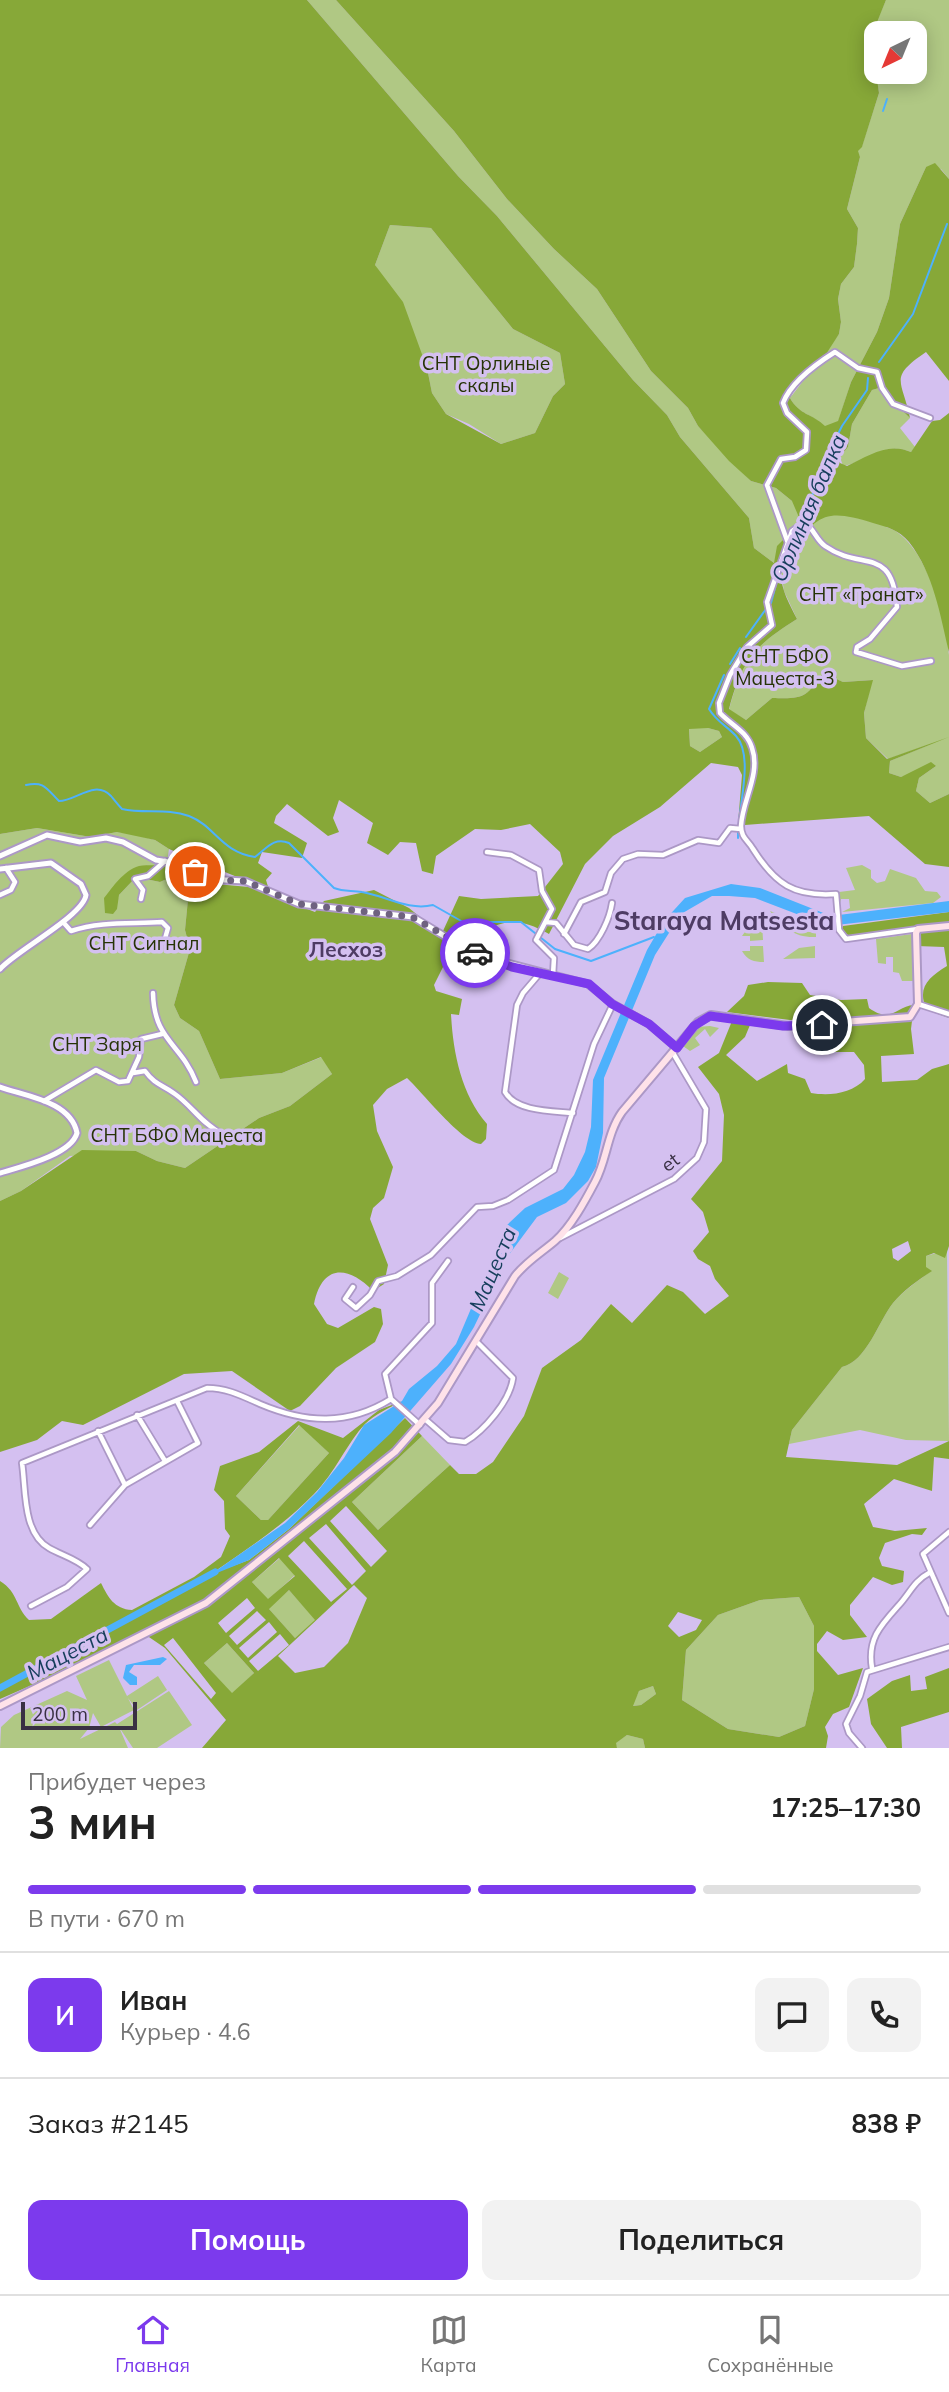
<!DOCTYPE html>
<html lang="ru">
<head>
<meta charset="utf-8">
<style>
	:root { --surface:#fff; --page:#f2f2f2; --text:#222; --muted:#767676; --line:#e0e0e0; --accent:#7c3aed }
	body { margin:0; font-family:Mulish,sans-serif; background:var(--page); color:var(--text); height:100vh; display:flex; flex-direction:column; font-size:26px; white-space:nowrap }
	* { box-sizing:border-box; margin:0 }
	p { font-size:23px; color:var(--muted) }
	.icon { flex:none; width:38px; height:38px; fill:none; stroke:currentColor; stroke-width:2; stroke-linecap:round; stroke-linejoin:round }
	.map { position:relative; height:1748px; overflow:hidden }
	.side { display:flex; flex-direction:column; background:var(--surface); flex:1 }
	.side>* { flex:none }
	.needle { width:46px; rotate:223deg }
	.fabs { position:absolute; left:864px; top:21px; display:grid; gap:14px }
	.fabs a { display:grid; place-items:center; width:63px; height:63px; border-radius:14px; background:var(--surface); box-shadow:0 4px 18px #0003; font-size:35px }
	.scale { position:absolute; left:21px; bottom:18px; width:116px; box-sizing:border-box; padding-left:7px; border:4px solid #393043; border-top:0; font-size:19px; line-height:24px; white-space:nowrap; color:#393043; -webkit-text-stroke:5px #d4c0f0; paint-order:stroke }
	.pin { position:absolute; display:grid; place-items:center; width:60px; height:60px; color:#fff; margin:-30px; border:4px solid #fff; border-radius:50%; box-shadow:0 2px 7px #0007 }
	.courier { position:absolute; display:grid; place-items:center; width:70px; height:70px; margin:-35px; border:5px solid #7c3aed; border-radius:50%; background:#fff; color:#222; box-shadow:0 2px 9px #0007 }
	.overview em { font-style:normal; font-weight:700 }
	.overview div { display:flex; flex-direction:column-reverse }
	.overview { display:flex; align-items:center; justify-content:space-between; height:119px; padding:0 28px }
	h1 { font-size:46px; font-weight:700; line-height:52px }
	.bar { display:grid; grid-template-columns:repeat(4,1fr); gap:10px 7px; align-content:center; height:84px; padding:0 28px }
	.bar i { height:9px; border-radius:5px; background:var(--line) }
	.bar .selected { background:var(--accent) }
	.bar p { grid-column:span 4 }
	.line { display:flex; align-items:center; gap:18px; padding:0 28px; border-top:2px solid var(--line) }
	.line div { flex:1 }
	.round { display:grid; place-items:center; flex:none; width:74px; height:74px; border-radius:14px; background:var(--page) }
	.primary-button { display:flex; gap:14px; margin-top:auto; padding:14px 28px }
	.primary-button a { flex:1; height:80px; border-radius:14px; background:var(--accent); color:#fff; font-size:28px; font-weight:700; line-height:80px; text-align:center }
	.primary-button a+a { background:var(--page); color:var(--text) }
	.tabs { display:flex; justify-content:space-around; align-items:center; height:98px; border-top:2px solid var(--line); background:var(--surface); font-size:19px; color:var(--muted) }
	.tabs a { display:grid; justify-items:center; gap:4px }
	.tabs .selected { color:var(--accent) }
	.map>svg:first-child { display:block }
	.green { fill:#b0c884; fill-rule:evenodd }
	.forest { fill:#87a838; fill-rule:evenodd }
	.water { fill:#4db1fc }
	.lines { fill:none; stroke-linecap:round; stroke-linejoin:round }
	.stream { stroke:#4db1fc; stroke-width:2 }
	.river { stroke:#4db1fc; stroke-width:7 }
	.minor-casing { stroke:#ac98c6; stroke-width:8 }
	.tertiary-casing { stroke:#ac98c6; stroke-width:9 }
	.secondary-casing { stroke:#ac98c6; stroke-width:10 }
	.minor { stroke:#fff; stroke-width:4.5 }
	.tertiary { stroke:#fff; stroke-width:5 }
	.secondary { stroke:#fee2e9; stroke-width:6 }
	.done { stroke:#6f6280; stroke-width:7; stroke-dasharray:0 12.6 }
	.route { stroke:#7c3aed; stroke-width:9 }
	.labels { text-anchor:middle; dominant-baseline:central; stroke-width:7; stroke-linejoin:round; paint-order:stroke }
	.park-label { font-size:19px; fill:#263305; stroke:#d4c0f0 }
	.street-label { font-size:19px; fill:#393043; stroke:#d4c0f0 }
	.water-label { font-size:21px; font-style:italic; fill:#163e5c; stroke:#d4c0f0 }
	.neighbourhood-label { font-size:21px; font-weight:bold; fill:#4e3c64; stroke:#d4c0f0 }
	.district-label { font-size:26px; font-weight:bold; fill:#4e3c64; stroke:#d4c0f0 }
</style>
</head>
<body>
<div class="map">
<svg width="949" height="1748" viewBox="0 0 949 1748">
	<rect width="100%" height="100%" fill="#d4c0f0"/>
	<path class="green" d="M307,0H336L454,131L507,199L554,249L597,289L651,371L688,408L698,426L751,481L776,488L792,501L914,517L886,527C924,537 947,619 949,655C949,701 949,748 949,794L930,803L916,791L919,778L936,766L901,777L889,773L890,761L931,744L888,759L866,738L864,713L872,680L843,682L823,674C806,698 803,699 772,698L746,720L729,710C742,660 754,646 797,619L784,591L781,571L809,526L801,522L774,563L754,548L749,518L680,437L667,415L633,380L497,216L458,176Z
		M886,0H949V179L941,169L926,167L900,224L889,298L877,332L851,382L838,422L825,427C813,414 799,415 790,398L839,334L841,322L838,299L841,284L854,267L857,244L858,228L847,209L860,157L857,151L862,146L879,93L870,37ZM877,33H915V72H877Z
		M390,225L431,228L513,329L560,353L565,384L553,396L535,433L501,444L469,424L446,414L432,393L427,368L375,265Z
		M879,388L910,418L900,428L915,447L911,452C884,441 869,461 843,466L840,457L848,447L852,424L872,390Z
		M689,728H708L719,731L722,737L700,752L690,746Z
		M37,828L91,837L117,832L129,833L155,840L169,849L167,862L123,876L117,902L119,895L136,877L160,882L171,877L182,879L189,889L185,930L190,949L174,1005L180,1018L199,1031L220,1079L282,1073L322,1057L332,1074L290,1106L259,1118L185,1168L157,1161L136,1151L70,1156L21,1191L0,1201V834Z
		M862,865L871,870V878L877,883L885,881L890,869L916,878L925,891L937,892L941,897L933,903L842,912L850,908L849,899H841L840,903L839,892L855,890L846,868Z
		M770,911L797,922L796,930L816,933V937C795,938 781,927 770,911Z
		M762,923L763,940L750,941V936H742L749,926Z
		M912,934L914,981H902L899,973L893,972V957H886V964L878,963L876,939Z
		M750,946H763L764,962C754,962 747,960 742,951H750Z
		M815,946V958L783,959L799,948Z
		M710,1026L719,1028L710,1037L705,1029L695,1038L700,1045L690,1051L683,1046L697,1027Z
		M947,1250L949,1441L906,1440L860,1430L789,1444L792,1430L842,1367C867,1361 878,1322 893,1303C904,1290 918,1281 931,1271L926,1268V1256Z
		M559,1272L569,1278L558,1299L548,1293Z
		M300,1425L329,1453L268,1520H261L236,1496Z
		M422,1436L450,1465L378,1530L352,1502Z
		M280,1558L295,1575L268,1600L252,1582Z
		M289,1590L316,1620L295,1638L268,1608Z
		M799,1597L814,1626V1689L805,1726L779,1737L728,1729L682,1700L686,1650L718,1615L760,1600Z
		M227,1643L254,1673L232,1694L204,1663Z
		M109,1660L127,1696L158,1676L167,1690L137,1710L128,1698L134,1710L101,1727L93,1713L89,1728L80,1739L115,1722L117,1724L169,1691L192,1725L157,1748H133L119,1727L128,1748H0L1,1727L14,1715L67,1691L87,1700L76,1676Z
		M653,1686L656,1694L641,1705L632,1706L639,1691Z
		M627,1735L643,1739L645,1748H617L615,1743Z"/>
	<path class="forest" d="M0,0H307L458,176L497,216L633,380L667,415L680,437L749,518L754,548L774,563L777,546L801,522L792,501L776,488L751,481L729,461L698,426L688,408L651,371L597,289L554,249L507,199L454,131L336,0H886L871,37L879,93L862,147L858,151L860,157L847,209L858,228L857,244L854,267L841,284L838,299L841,322L839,334L819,365L795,388L790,398C799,415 813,414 825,426L838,421L851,382L877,332L889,298L900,224L926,167L935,163L949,179V381L926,352C888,378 902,379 910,418L879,388L872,390L852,424L848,447L840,457V463L847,466C869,456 887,442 911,452L932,421L940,420L949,413V652C940,615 934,574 909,542C899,530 887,527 873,523C831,510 817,511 794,550C790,557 782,566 781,574C781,590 790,605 797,619C754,646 742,660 729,709L746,720L772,698C803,699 806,698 823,673L843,682L873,680L864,713L866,738L887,759L949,737L890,761L889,773L901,777L931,762L936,766L919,778L916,791L930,803L949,794V867L925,864L869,816L745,825L737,835L742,775L738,767L711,763L660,807L613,836L585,864L549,934C509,911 498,926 458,942L443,931L459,896L481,899L538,896L563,864L560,852L530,824L501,830L475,829L436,856L433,874L422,871L416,843L400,842L388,855L367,843L373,823L339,800L333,818L339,832L328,836L287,804L276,816L274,823L307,843L302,858L262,852L258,863L272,873L266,880L269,890L169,849L155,840L117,832L91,837L37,828L0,834ZM390,225L431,228L513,329L560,353L565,384L553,396L535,433L501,444L446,414L432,393L427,368L403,302L375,265ZM708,728L719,731L722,737L700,752L690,746L689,729Z
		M167,862L205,883L249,887L315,912L324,901L374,890L409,908L454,945L434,985L436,991L462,999L459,1015L451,1014C453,1052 461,1094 487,1124L486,1139L481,1144C462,1143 423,1093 407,1078L387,1089L373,1105L377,1131L393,1167L384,1198L373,1208L370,1219L388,1265L384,1284L373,1291C348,1265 322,1264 314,1304L327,1324L338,1328L374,1307L381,1309L383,1324L375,1342L336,1368L300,1406L290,1411L232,1371L184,1374L83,1425L62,1421L37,1440L0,1452V1201L21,1191L82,1150L136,1151L157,1161L185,1168L259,1118L290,1106L332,1074L321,1057L282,1073L220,1079L199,1031L180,1018L174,1005L190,949L185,930L189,889L182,879L171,877L160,882L136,877L119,895L117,909L113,914L105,913L104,898C113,887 123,871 139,866C149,864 156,867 167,862Z
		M949,912V1032V1018L927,1010C916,988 929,977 947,966L944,947L917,946L921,929L845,937L841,932L843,926Z
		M768,982L802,983L810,995L841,1000L867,999L869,1008C891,1024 897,1006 914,1005L911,1029L914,1054L881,1056L882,1082L917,1080L932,1069L949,1064V1246L945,1258L934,1253L926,1256V1267L932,1271C918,1280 904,1290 893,1303C878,1322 867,1361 842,1367L792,1430L786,1457L897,1465L949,1441V1459L934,1457L932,1491L894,1479L864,1504L873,1527L895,1531L927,1528L922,1535L912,1534L885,1543L879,1558L882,1566L904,1571L903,1582L892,1585L873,1577L850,1605V1615L867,1637L843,1640L827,1631L817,1644V1651L838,1675L863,1668L849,1707L833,1714L825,1727L828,1736L826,1748H645L643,1739L627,1735L616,1743L617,1748H202L226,1720L165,1648L146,1635L0,1699V1581C19,1593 15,1607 29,1620L51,1619L101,1583C108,1597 114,1609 132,1610L194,1577L221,1557L230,1536L225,1529L224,1501L214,1490L220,1466L259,1452L298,1421L343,1438L379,1410L402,1401C389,1408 375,1414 365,1424C347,1443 335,1473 314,1494C283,1526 247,1549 211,1574L249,1560L289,1529L405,1418L422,1436L352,1502L378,1530L450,1465L459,1474H476L493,1462L524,1416L542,1368L581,1340L611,1304L632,1323L667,1285L683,1292L705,1314L729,1296L715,1279L710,1266L698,1259L693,1251L709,1232L703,1212L691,1199L722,1161L724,1115L719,1094L698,1067L719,1053L732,1021L750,1025L745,1037L726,1055L757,1081L787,1064L788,1073L805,1079L811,1093C829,1096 852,1094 865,1079L864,1065L854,1052H834L819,1019L790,1020L727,1012L744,996L748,985ZM908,1241L911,1251L898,1261L893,1258L892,1249ZM299,1425L329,1453L268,1520H261L236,1496ZM346,1506L387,1551L371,1567L330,1521ZM326,1524L366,1571L352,1585L309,1538ZM304,1541L347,1589L331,1602L288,1556ZM279,1558L295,1576L268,1599L252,1582ZM354,1585L367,1598L348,1643L324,1667L295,1673L278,1656ZM289,1590L315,1620L295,1638L269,1609ZM799,1597L814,1626V1689L805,1726L779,1737L728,1729L682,1700L686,1650L718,1615L760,1600ZM247,1598L255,1608L226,1633L218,1623ZM257,1611L266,1620L237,1645L229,1636ZM678,1612L702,1620L696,1630L679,1637L668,1626ZM269,1622L277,1632L248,1658L239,1648ZM280,1634L289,1645L258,1671L249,1661ZM173,1638L216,1693L211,1699L164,1645ZM227,1643L254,1673L232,1693L204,1663ZM653,1686L656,1694L641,1705L633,1706L639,1691Z
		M949,1668V1712L901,1727L902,1748H887L871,1724L867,1699L892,1681L910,1675L911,1691L927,1689L925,1677Z"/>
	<path class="water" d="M731,884L760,888L831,916L949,901V912L828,926L755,898L729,896H712L681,914L655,955L604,1078L603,1133L596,1167L588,1181L566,1203L537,1217L508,1256L474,1327L451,1364L391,1433L289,1529L249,1560L207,1577L285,1523L317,1492L344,1458L364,1425L402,1401L409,1389L437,1366L456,1344L506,1226L525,1208L563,1189L574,1175L585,1152L591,1127L593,1080L647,950L664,921L685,898Z
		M163,1657L167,1659L160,1665H134L129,1672L137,1677V1685H130L123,1678L126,1665Z"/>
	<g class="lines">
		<path class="stream" d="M883,111L887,99
			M879,362L913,314L947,224
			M771,603L778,577L809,517L815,480L842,426L867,390L868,378
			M746,637L766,609
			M730,664L740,648
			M724,675L709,709C717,722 727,726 736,736C755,757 737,810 738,838
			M26,785C44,781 46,788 59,801C76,801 95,779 111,796C115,801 118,805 122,809C144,814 167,808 189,816C215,826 221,852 255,857C267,848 274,837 289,843L334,888C344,892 352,890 362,892C386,896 408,911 433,905L463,922H521L555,949L591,961L654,937"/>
		<path class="river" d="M0,1688L215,1572"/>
		<g class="minor-casing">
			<path id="minor" d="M788,543L767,485L781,459L795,457L806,450L807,432L787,413L783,403C791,382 816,364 835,352L858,368L877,372L882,388L893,404L930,418
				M487,852L511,855L539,870L542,891L552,909L536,940L554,958L553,975
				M0,895L11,890L15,882L6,868
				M141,899L143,890L135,879L148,876L165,861
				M63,922L71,931C100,921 131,924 162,922L168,928L164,942
				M546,922L556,923L574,945L588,949C600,941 610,917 612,903
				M918,929L846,939L839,930L836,894C794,897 775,884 753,849C748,840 741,838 741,826C742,801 761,774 752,748C747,731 731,725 720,713L719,703L730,675L747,647L772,625L767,602L792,531L803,523C814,527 815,539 825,546C862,572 892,544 897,607L870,639L857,647L856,652L902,666L931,661
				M564,934L581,902L605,892L611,873L623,859L638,854L663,855L698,840L719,843L730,828L741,829
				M541,972L523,993L517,1005L505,1092C516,1112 553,1111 573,1113
				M153,993C154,1041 181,1043 196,1082
				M918,1004L949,1014
				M133,1073L145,1071C156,1086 162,1084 175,1094C192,1106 201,1123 222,1134
				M44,1101L96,1070L119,1082L128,1081L139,1057L141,1039L162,1034
				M560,1238L674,1179L697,1158L704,1142L706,1109L673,1053
				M353,1287L345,1299L356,1308L370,1295L378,1281L397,1276L431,1255L477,1207L493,1206L508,1200L554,1170L594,1044L613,1004
				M137,1415L165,1461
				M426,1420L449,1440L465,1442C484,1431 510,1401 513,1378L476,1341
				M420,1425L391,1399L385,1374L432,1323V1283L448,1261
				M98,1431L125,1485
				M90,1525L125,1485L198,1443L177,1401
				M949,1532L923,1554L949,1613
				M31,1606L67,1587L87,1569C77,1559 61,1555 49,1548C22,1533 26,1488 22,1463L207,1388C227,1388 242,1396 260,1404C305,1423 348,1426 391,1399
				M872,1668C867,1639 881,1625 899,1605C910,1593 914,1581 929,1573
				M862,1748L849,1733L846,1724L860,1696L867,1672L949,1647"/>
		</g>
		<g class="tertiary-casing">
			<path id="tertiary" d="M0,856L47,835L80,842L106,838L123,842L156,860L181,864L205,879L245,881L299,904L413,917L459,945L492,959L588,984L613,1004L649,1024L677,1048
				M0,869L51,863L81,884L86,895C83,916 17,950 0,969
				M0,1087C25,1096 71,1101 77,1133C71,1155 20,1167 0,1173"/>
		</g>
		<g class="secondary-casing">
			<path id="secondary" d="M0,1706L206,1603L395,1452L438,1403L515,1276C527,1261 541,1253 555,1241C571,1227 585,1201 595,1182C607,1160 607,1133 622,1112L698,1022L711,1015L788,1026L910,1017L918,1004L916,933L918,929L949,926"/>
		</g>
		<use href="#minor" class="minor"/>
		<use href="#tertiary" class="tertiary"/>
		<use href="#secondary" class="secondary"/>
	</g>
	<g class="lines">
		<path class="done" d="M195,872L209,880L245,881L299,904L412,917L475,953"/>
		<path class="route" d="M475,953L512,967L589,984L612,1004L649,1024L677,1048L694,1026L710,1016L783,1026L822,1025"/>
	</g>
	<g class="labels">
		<g class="park-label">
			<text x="486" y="363">СНТ Орлиные<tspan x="486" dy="22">скалы</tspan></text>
			<text x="861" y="594">СНТ «Гранат»</text>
			<text x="785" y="656">СНТ БФО<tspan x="785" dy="22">Мацеста-3</tspan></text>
			<text x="144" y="943">СНТ Сигнал</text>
			<text x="97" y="1044">СНТ Заря</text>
			<text x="177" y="1135">СНТ БФО Мацеста</text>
		</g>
		<g class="street-label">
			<text transform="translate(670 1162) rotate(-36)">et</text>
		</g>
		<g class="water-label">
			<text transform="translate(808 508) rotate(-67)">Орлиная балка</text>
			<text transform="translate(492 1269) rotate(-67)">Мацеста</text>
			<text transform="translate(67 1653) rotate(-28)">Мацеста</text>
		</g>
		<g class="neighbourhood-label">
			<text x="346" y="949">Лесхоз</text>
		</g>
		<g class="district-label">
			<text x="724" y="920">Staraya Matsesta</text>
		</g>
	</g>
</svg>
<div class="fabs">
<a><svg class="needle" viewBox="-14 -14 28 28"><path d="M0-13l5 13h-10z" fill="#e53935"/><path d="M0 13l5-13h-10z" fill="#767676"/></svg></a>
</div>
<div class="scale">200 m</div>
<div class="pin" style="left:195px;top:872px;background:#ea580c"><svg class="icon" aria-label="bag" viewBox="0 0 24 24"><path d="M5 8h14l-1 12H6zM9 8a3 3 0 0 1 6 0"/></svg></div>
<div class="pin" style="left:822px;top:1025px;background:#1f2937"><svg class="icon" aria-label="home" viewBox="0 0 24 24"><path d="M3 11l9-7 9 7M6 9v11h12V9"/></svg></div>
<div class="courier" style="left:475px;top:953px"><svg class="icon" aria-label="car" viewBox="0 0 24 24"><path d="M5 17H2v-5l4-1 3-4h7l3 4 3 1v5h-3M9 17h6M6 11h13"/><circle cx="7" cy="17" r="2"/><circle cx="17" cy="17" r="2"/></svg></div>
</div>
<section class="side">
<div class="overview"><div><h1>3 мин</h1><p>Прибудет через</p></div><em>17:25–17:30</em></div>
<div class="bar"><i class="selected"></i><i class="selected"></i><i class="selected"></i><i></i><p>В пути · 670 m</p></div>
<div class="line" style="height:126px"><b class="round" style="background:var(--accent);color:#fff">И</b><div><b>Иван</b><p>Курьер · 4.6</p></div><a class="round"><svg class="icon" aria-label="chat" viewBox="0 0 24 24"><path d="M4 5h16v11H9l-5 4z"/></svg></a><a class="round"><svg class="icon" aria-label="phone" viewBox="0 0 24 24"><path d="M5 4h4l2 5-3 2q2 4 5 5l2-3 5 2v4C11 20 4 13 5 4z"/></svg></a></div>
<div class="line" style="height:91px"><div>Заказ #2145</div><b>838 ₽</b></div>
<div class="primary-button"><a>Помощь</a><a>Поделиться</a></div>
</section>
<nav class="tabs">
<a class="selected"><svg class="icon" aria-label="home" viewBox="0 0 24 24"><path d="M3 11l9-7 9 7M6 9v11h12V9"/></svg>Главная</a>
<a><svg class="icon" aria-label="map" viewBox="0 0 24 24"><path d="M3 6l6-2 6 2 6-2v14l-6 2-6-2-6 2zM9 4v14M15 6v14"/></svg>Карта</a>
<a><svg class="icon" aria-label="saved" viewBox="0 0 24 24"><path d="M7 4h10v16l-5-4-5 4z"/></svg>Сохранённые</a>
</nav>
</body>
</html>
